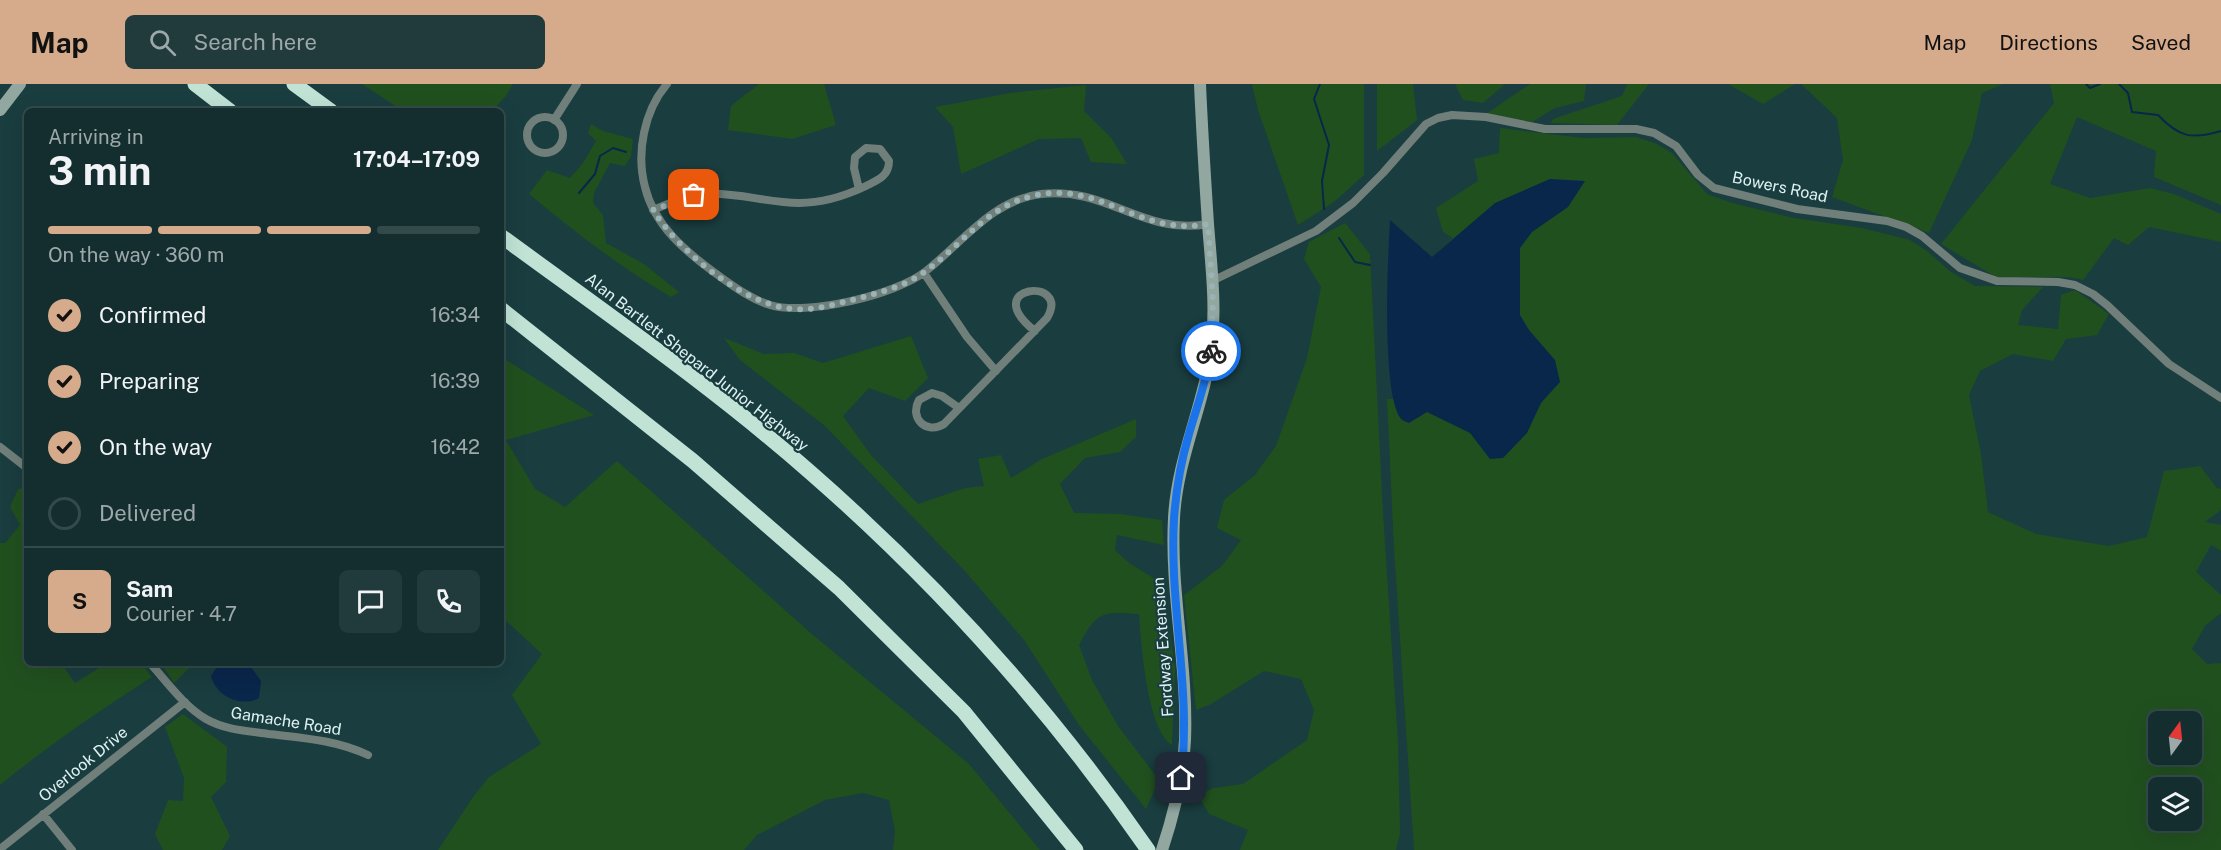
<!DOCTYPE html>
<html lang="en">
<head>
<meta charset="utf-8">
<style>
	:root { --surface:#142e2f; --page:#213a3b; --text:#f1f3f6; --muted:#9da8aa; --line:#334a4b; --accent:#d6ab8b }
	body { margin:0; font-family:"Public Sans",sans-serif; background:var(--page); color:var(--text); height:100vh; display:flex; flex-direction:column; font-size:22px; white-space:nowrap }
	* { box-sizing:border-box; margin:0 }
	p { font-size:20px; color:var(--muted) }
	.icon { flex:none; width:33px; height:33px; fill:none; stroke:currentColor; stroke-width:2; stroke-linecap:round; stroke-linejoin:round }
	.map { position:relative; flex:1; overflow:hidden }
	.drawer { position:absolute; left:24px; top:24px; width:480px; height:558px; display:flex; flex-direction:column; background:var(--surface); border-radius:9px; box-shadow:0 6px 24px #0002,0 0 0 2px var(--line) }
	.drawer>* { flex:none }
	.needle { width:39px; rotate:15deg }
	.tools { position:absolute; left:2148px; top:627px; display:grid; gap:12px }
	.tools a { display:grid; place-items:center; width:54px; height:54px; border-radius:9px; background:var(--surface); box-shadow:0 6px 24px #0002,0 0 0 2px var(--line); font-size:30px }
	.pin { position:absolute; display:grid; place-items:center; width:51px; height:51px; color:#fff; margin:-26px; border-radius:12px; box-shadow:0 3px 9px #0006 }
	.courier { position:absolute; display:grid; place-items:center; width:60px; height:60px; margin:-30px; border:4px solid #1a73e8; border-radius:50%; background:#fff; color:#222; box-shadow:0 2px 8px #0007 }
	.headline em { font-style:normal; font-weight:700 }
	.headline div { display:flex; flex-direction:column-reverse }
	.headline { display:flex; align-items:center; justify-content:space-between; height:102px; padding:0 24px }
	h1 { font-size:39px; font-weight:700; line-height:45px }
	.bar { display:grid; grid-template-columns:repeat(4,1fr); gap:9px 6px; align-content:center; height:72px; padding:0 24px }
	.bar i { height:8px; border-radius:4px; background:var(--line) }
	.bar .selected { background:var(--accent) }
	.bar p { grid-column:span 4 }
	.line { display:flex; align-items:center; gap:15px; padding:0 24px; border-top:2px solid var(--line) }
	.line div { flex:1 }
	.round { display:grid; place-items:center; flex:none; width:63px; height:63px; border-radius:9px; background:var(--page) }
	ol { padding:0 24px; list-style:none }
	li { display:flex; align-items:center; gap:18px; height:66px }
	li p { margin-inline-start:auto }
	li .icon { padding:6px; border-radius:50%; background:var(--accent); color:#111; stroke-width:4 }
	li:last-child { color:var(--muted) }
	li i { width:33px; height:33px; border:3px solid var(--line); border-radius:50% }
	header { display:flex; align-items:center; gap:36px; box-sizing:border-box; height:84px; padding:0 30px; background:var(--accent); color:#111 }
	header strong { font-size:28px }
	nav { display:flex; gap:33px; margin-inline-start:auto; font-size:21px }
	.search { width:420px; height:54px; background:var(--page); display:flex; align-items:center; gap:15px; box-sizing:border-box; padding:0 21px; border-radius:9px; color:var(--muted); font-size:22px }
	.map>svg:first-child { display:block }
	.green { fill:#21501f; fill-rule:evenodd }
	.water { fill:#09264b }
	.lines { fill:none; stroke-linecap:round; stroke-linejoin:round }
	.stream { stroke:#09264b; stroke-width:2 }
	.street { stroke:#717f7a; stroke-width:8 }
	.secondary { stroke:#91a79f; stroke-width:12 }
	.highway { stroke:#c0e3d6; stroke-width:15 }
	.done { stroke:#9ab3b4; stroke-width:6; stroke-dasharray:0 10.8 }
	.route { stroke:#1a73e8; stroke-width:8 }
	.labels { text-anchor:middle; dominant-baseline:central; stroke-width:4.5; stroke-linejoin:round; paint-order:stroke }
	.street-label { font-size:16px; fill:#dff2f3; stroke:#1a3d3f }
</style>
</head>
<body>
<header>
<strong>Map</strong>
<div class="search"><svg class="icon" aria-label="search" viewBox="0 0 24 24"><circle cx="10" cy="10" r="6"/><path d="M15 15l6 6"/></svg>Search here</div>
<nav><a>Map</a><a>Directions</a><a>Saved</a></nav>
</header>
<div class="map">
<svg width="2221" height="766" viewBox="0 0 2221 766">
	<rect width="100%" height="100%" fill="#1a3d3f"/>
	<path class="green" d="M362,0H513L505,13L492,27H403Z
		M759,0H824L836,41L792,55L728,46L731,22Z
		M1252,0H1364V91L1334,118L1298,141L1258,26Z
		M1377,0H1413L1417,36L1377,67Z
		M1455,0H1505L1483,19L1463,16Z
		M1530,0H1586L1584,17L1555,24L1532,38L1486,30Z
		M1627,0H1649L1617,41L1551,39L1553,35L1622,12Z
		M1728,0H1795L1763,20Z
		M1801,0H2003L1982,9L1972,56L1929,149L1832,113L1843,76L1837,34Z
		M2050,0H2221V121L2154,93L2156,67L2077,33L2050,100L2090,114L2150,104L2174,110L2221,130V158L2149,143L2128,161L2114,154L2083,196L2069,193H1996L1941,160L2054,19Z
		M1086,1L1084,27L1112,55L1127,80L1091,78L1081,54L1039,55L961,90L953,43L935,23L1010,9Z
		M591,40L603,47L633,55L631,72L625,82L610,79L594,109L593,119L603,131L606,159L644,180L679,208L671,213C620,183 575,148 529,110L547,86L570,94L583,79L596,57L588,49Z
		M1500,44L1583,54L1636,53L1655,59L1672,69L1707,110L1732,119L1794,134L1862,144L1910,156L1927,167L1951,188L1975,202L2043,203L2022,226L2018,241L2058,245L2061,211L2075,206L2109,230L2097,251L2066,255L2053,277L2013,270L1980,287L1969,311L1981,370L1988,428L2036,450L2109,462L2147,453L2164,387L2200,382L2217,404L2221,405V426L2205,438L2221,441V467L2211,461L2196,488L2221,511V529L2205,542L2192,565L2207,580L2221,579V766H1414L1394,464L1387,315H1394C1386,255 1387,197 1390,136L1432,173L1453,154L1443,148L1436,124L1478,97L1474,75L1499,69ZM2158,638H2192V670H2158ZM2158,704H2192V736H2158Z
		M1345,139L1370,170L1383,429L1398,659L1400,749L1396,766H1240L1248,746L1209,730L1198,711L1214,704L1243,700L1307,656L1314,626L1301,595L1264,587L1211,620L1196,626L1184,511L1222,482L1241,456L1217,444L1224,416L1255,391L1276,362L1307,274L1321,203L1304,175L1309,158Z
		M911,252L928,294L905,317L869,304L843,332L871,371L918,420L965,404L984,402L978,375L1001,371L1011,394L1042,375L1136,335V353L1120,368L1085,374L1060,400L1074,429L1120,430L1162,436L1164,461L1117,451L1115,466L1129,479L1163,500L1175,584L1172,661C1147,646 1141,558 1139,530C1102,527 1096,528 1079,561L1092,596L1118,642L1159,696L1146,725L1079,641L1024,556L964,486L825,342L740,276L724,254L764,270L794,269L823,279Z
		M501,273L594,331L506,356L535,405L565,423L617,377L813,551L969,680L1040,766H893L895,747L889,716L863,709L825,716L757,751L744,766H438L473,713L489,693L541,660L512,611L542,570L503,534L501,525Z
		M27,403V451L23,459L27,481V579H61L75,599L107,579H141L152,593C99,627 49,661 0,701V459H5L20,441L10,423L18,405Z
		M161,579H194L174,599Z
		M183,630L227,663L226,698L211,713L230,752L222,766H163L155,750L168,716L183,717L184,694L165,643Z"/>
	<path class="water" d="M1550,95L1585,97L1568,123L1532,148L1520,164V231L1529,246L1555,276L1560,298L1541,319L1527,349L1503,374L1490,375L1470,349L1427,328L1409,339C1407,338 1403,337 1401,335C1381,310 1388,171 1390,136L1432,173L1495,119Z
		M225,579H248L261,597L259,614C241,624 216,612 211,592L217,583Z"/>
	<g class="lines">
		<path class="stream" d="M1320,0L1314,15L1329,61L1322,97L1324,125
			M2086,0L2090,4L2100,0
			M2119,0L2128,9L2132,28L2158,31C2179,53 2191,56 2221,47
			M579,109L595,90L600,72L613,64L626,68
			M1339,154L1355,178L1370,181"/>
		<path class="street" d="M667,0C644,27 636,69 645,103C654,141 685,167 715,189C732,201 750,215 770,221C807,232 896,211 926,187C963,158 992,116 1041,110C1107,102 1143,152 1208,140
			M527 51a18 18 0 1 1 36 0a18 18 0 1 1-36 0Z
			M554,36L577,0
			M653,126C670,119 687,111 706,110C737,108 768,119 799,119C822,119 845,112 866,102C878,96 889,92 889,77L880,65L866,64L855,73L854,84L859,105
			M924,189L967,253L996,287
			M1212,197L1316,147L1353,119L1383,89L1426,40L1438,34L1452,31L1486,33L1545,45H1636L1654,49L1676,62L1698,91L1714,104L1797,125L1887,137L1906,143L1922,152L1960,184L1997,197L2058,198L2075,201L2093,210L2107,221L2169,280L2221,314
			M959,324L942,312L932,309L919,316C909,334 926,351 944,340L1047,234C1072,192 977,201 1035,247
			M0,363L27,384
			M150,579C167,598 184,622 206,635C225,646 248,647 269,650C303,654 336,656 368,671
			M43,730L72,766
			M0,765L185,618"/>
		<path class="secondary" d="M0,26L20,0
			M1162,766C1174,730 1183,694 1185,656C1188,582 1170,508 1174,434C1177,373 1206,318 1212,258C1216,219 1211,179 1208,140C1205,94 1202,47 1200,0"/>
		<path class="highway" d="M195,0L230,27
			M294,0L331,27
			M501,152C606,229 713,303 811,389C938,500 1052,627 1148,766
			M501,225L693,377L839,504L964,628L1076,766"/>
	</g>
	<g class="lines">
		<path class="done" d="M694,111L653,126C679,167 743,221 793,225C816,227 838,219 860,214C881,208 905,202 923,189C963,161 986,121 1037,111C1102,98 1141,153 1208,140L1213,217L1211,267"/>
		<path class="route" d="M1181,694C1192,607 1169,522 1174,435C1176,406 1181,377 1189,350C1197,322 1207,296 1211,267"/>
	</g>
	<g class="labels">
		<g class="street-label">
			<text transform="translate(1780 103) rotate(12)">Bowers Road</text>
			<text transform="translate(697 278) rotate(38)">Alan Bartlett Shepard Junior Highway</text>
			<text transform="translate(1163 563) rotate(-94)">Fordway Extension</text>
			<text transform="translate(286 637) rotate(9)">Gamache Road</text>
			<text transform="translate(83 680) rotate(-39)">Overlook Drive</text>
		</g>
	</g>
</svg>
<div class="tools">
<a><svg class="needle" viewBox="-14 -14 28 28"><path d="M0-13l5 13h-10z" fill="#e53935"/><path d="M0 13l5-13h-10z" fill="#9da8aa"/></svg></a>
<a><svg class="icon" aria-label="layers" viewBox="0 0 24 24"><path d="M12 4l9 5-9 5-9-5zM3 14l9 5 9-5"/></svg></a>
</div>
<div class="pin" style="left:694px;top:111px;background:#ea580c"><svg class="icon" aria-label="bag" viewBox="0 0 24 24"><path d="M5 8h14l-1 12H6zM9 8a3 3 0 0 1 6 0"/></svg></div>
<div class="pin" style="left:1181px;top:694px;background:#1f2937"><svg class="icon" aria-label="home" viewBox="0 0 24 24"><path d="M3 11l9-7 9 7M6 9v11h12V9"/></svg></div>
<div class="courier" style="left:1211px;top:267px"><svg class="icon" aria-label="bike" viewBox="0 0 24 24"><circle cx="6" cy="16" r="4"/><circle cx="18" cy="16" r="4"/><path d="M6 16l4-8h5l3 8M10 8l3 8H6M13 5h3"/></svg></div>
<section class="drawer">
<div class="headline"><div><h1>3 min</h1><p>Arriving in</p></div><em>17:04–17:09</em></div>
<div class="bar"><i class="selected"></i><i class="selected"></i><i class="selected"></i><i></i><p>On the way · 360 m</p></div>
<ol>
<li><svg class="icon" aria-label="check" viewBox="0 0 24 24"><path d="M5 12l5 5 9-10"/></svg>Confirmed<p>16:34</p></li>
<li><svg class="icon" aria-label="check" viewBox="0 0 24 24"><path d="M5 12l5 5 9-10"/></svg>Preparing<p>16:39</p></li>
<li><svg class="icon" aria-label="check" viewBox="0 0 24 24"><path d="M5 12l5 5 9-10"/></svg>On the way<p>16:42</p></li>
<li><i></i>Delivered</li>
</ol>
<div class="line" style="height:108px"><b class="round" style="background:var(--accent);color:#111">S</b><div><b>Sam</b><p>Courier · 4.7</p></div><a class="round"><svg class="icon" aria-label="chat" viewBox="0 0 24 24"><path d="M4 5h16v11H9l-5 4z"/></svg></a><a class="round"><svg class="icon" aria-label="phone" viewBox="0 0 24 24"><path d="M5 4h4l2 5-3 2q2 4 5 5l2-3 5 2v4C11 20 4 13 5 4z"/></svg></a></div>
</section>
</div>
</body>
</html>
